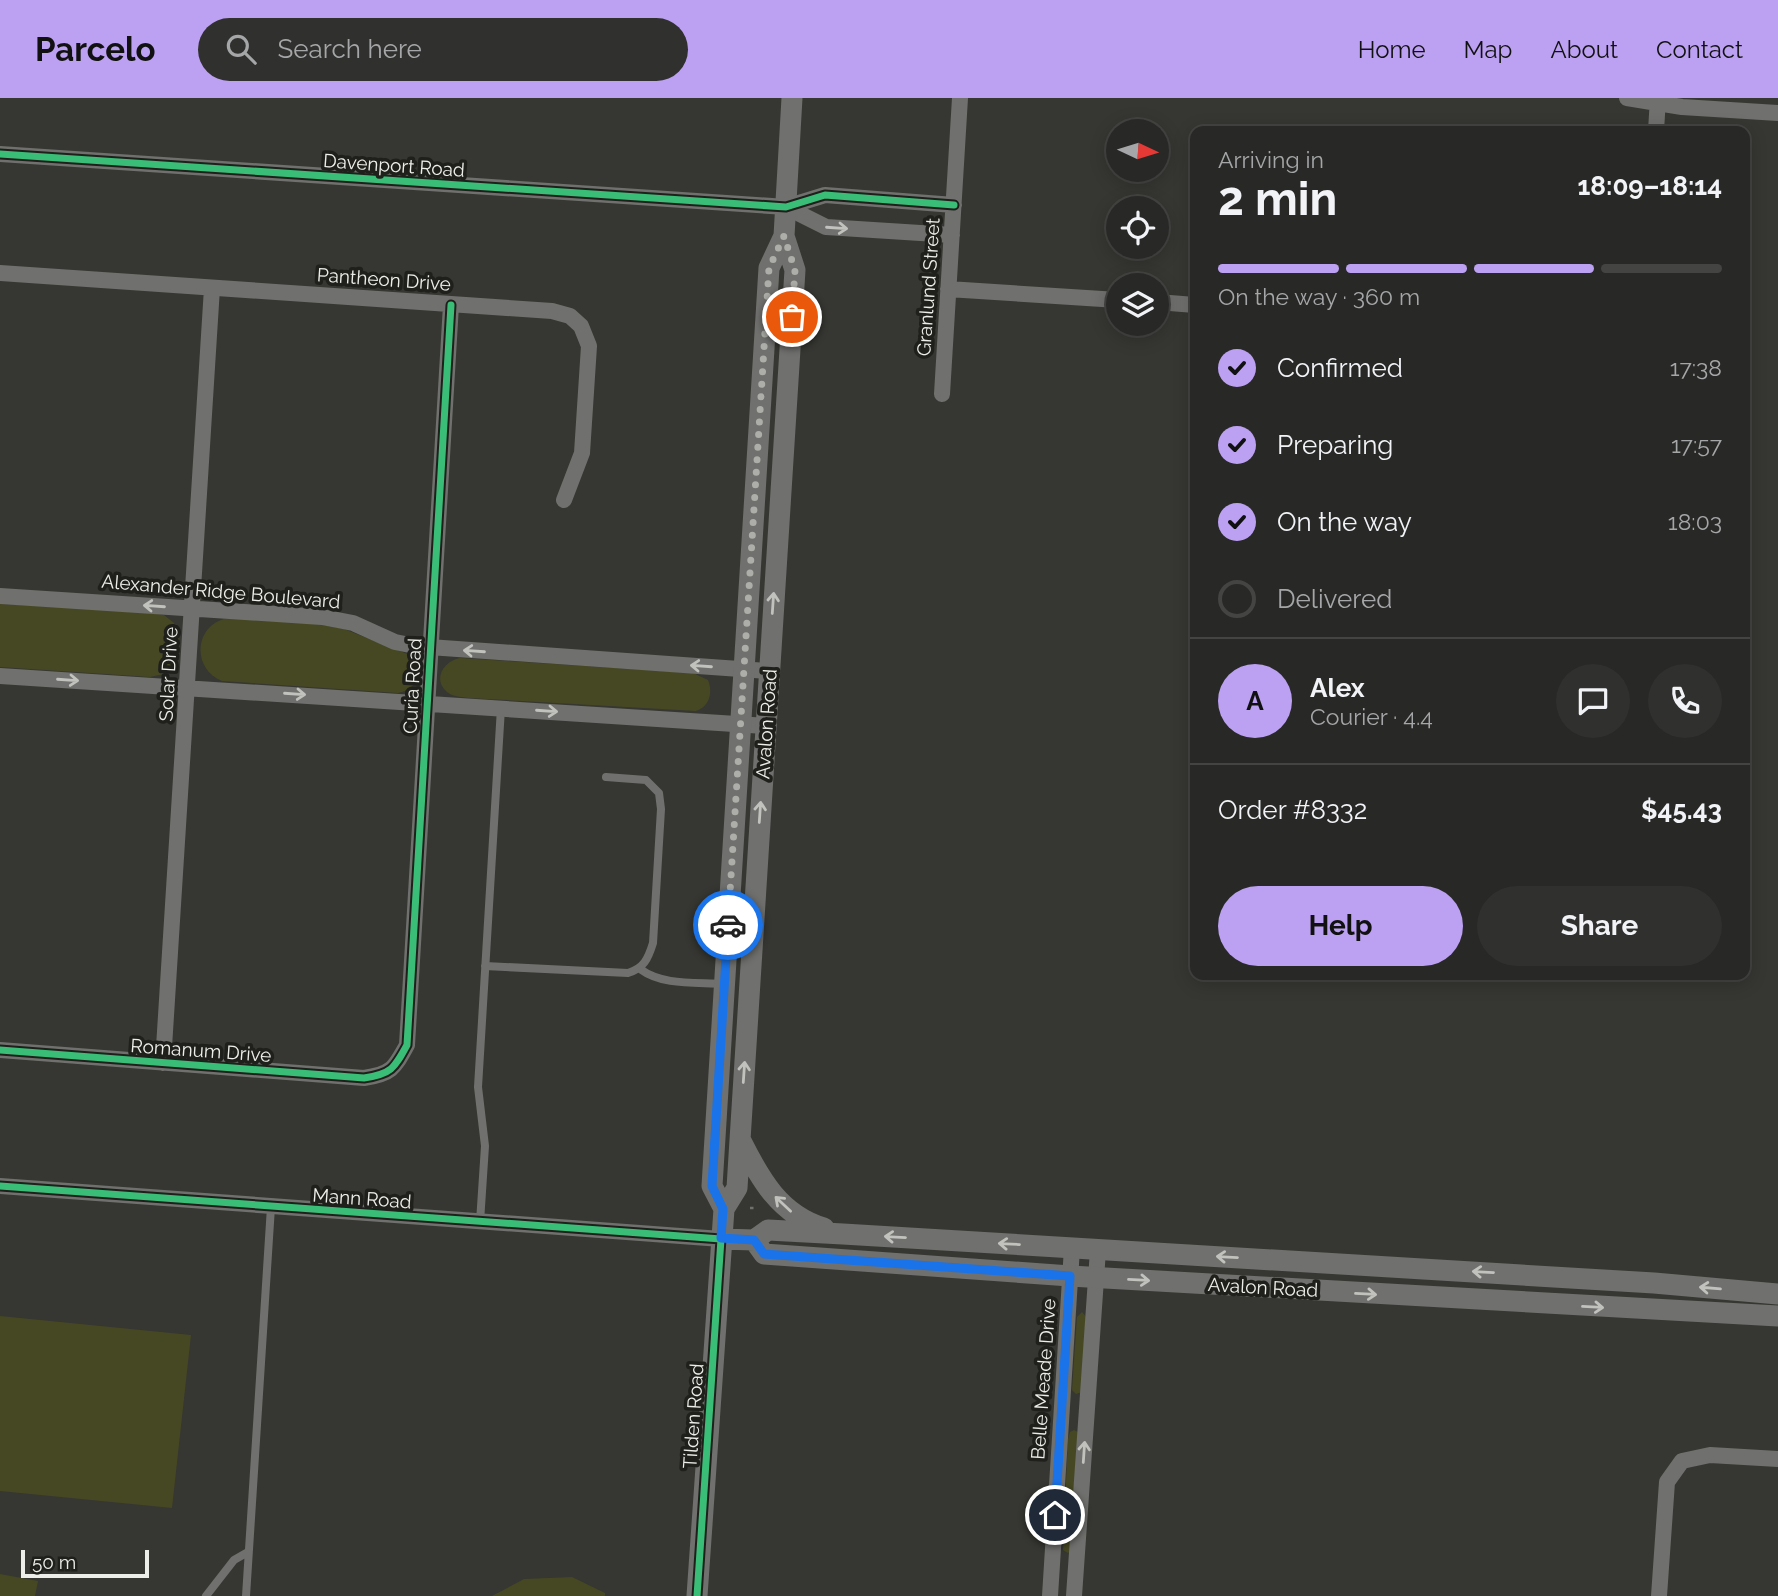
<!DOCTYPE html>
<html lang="en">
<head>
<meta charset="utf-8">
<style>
	:root { --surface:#282826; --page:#30302e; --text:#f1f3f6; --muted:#a5a6a7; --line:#444443; --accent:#bca0f2 }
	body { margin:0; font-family:Raleway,sans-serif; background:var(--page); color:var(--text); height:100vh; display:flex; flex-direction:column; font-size:26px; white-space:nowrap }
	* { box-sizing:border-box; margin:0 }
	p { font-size:23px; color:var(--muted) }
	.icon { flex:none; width:38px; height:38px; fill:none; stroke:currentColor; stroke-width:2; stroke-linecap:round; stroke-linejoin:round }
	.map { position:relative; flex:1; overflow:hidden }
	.side { position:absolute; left:1190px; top:28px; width:560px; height:854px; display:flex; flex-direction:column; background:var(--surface); border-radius:14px; box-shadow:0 4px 18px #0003,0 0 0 2px var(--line) }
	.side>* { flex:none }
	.needle { width:46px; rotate:94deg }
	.fabs { position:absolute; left:1106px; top:21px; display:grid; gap:14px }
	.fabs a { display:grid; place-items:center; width:63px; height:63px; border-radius:50%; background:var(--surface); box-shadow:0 4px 18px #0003,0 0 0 2px var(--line); font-size:35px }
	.scale { position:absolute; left:21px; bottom:18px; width:128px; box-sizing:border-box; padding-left:7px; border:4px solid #edeee9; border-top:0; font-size:19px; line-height:24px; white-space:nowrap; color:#edeee9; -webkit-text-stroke:5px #1f1f1c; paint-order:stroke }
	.pin { position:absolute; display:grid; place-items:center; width:60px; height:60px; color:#fff; margin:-30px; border:4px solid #fff; border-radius:50%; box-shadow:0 2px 7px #0007 }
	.courier { position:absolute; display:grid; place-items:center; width:70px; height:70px; margin:-35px; border:5px solid #1a73e8; border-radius:50%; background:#fff; color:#222; box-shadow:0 2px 9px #0007 }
	.summary em { font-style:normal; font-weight:700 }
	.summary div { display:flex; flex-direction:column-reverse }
	.summary { display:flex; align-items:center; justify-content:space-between; height:119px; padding:0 28px }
	h1 { font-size:46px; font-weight:700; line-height:52px }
	.bar { display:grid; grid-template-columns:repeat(4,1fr); gap:10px 7px; align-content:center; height:84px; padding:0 28px }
	.bar i { height:9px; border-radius:5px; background:var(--line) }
	.bar .on { background:var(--accent) }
	.bar p { grid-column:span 4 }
	.line { display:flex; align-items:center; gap:18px; padding:0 28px; border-top:2px solid var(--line) }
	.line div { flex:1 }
	.round { display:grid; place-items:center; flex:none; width:74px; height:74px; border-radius:37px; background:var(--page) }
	ol { padding:0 28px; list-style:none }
	li { display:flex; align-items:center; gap:21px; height:77px }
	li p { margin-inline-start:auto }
	li .icon { padding:7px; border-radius:50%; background:var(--accent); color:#111; stroke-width:4 }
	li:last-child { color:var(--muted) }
	li i { width:38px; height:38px; border:4px solid var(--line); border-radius:50% }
	.primary-button { display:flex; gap:14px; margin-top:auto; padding:14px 28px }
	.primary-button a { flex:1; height:80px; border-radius:42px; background:var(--accent); color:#111; font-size:28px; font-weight:700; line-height:80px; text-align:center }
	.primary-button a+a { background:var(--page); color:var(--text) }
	header { display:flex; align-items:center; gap:42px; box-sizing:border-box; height:98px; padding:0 35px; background:var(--accent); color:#111 }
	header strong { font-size:33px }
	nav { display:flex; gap:38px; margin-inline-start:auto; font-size:24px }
	.search { width:490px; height:63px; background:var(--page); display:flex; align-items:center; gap:18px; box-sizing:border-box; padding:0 24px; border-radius:38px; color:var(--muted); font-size:26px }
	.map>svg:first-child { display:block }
	.green { fill:#464823 }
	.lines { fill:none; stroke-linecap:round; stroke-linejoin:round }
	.path { stroke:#70706e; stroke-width:2.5; stroke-dasharray:3.5 5; stroke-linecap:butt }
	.lane { stroke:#70706e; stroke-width:8 }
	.street { stroke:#70706e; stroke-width:16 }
	.secondary { stroke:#70706e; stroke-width:21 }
	.cycleway-casing { stroke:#1f1f1c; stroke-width:11 }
	.cycleway { stroke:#3abd76; stroke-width:7 }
	.oneway { stroke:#c1c2be }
	.done { stroke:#adaea9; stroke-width:7; stroke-dasharray:0 12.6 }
	.route { stroke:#1a73e8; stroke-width:9 }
	.labels { text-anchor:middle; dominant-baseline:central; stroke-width:7; stroke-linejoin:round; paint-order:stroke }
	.street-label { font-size:19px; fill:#edeee9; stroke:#1f1f1c }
</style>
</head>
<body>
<header>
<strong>Parcelo</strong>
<div class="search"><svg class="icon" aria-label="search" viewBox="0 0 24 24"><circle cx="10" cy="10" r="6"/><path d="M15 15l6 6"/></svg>Search here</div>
<nav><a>Home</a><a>Map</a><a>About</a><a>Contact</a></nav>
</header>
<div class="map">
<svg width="1778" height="1498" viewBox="0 0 1778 1498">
	<rect width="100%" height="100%" fill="#363632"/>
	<path class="green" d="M0,506L138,513L164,517L174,525L180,544L178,560L168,575L150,579L0,569Z
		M228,520L318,526L344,531L415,559C425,577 416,591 398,595L222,583C191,571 194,526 228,520Z
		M460,560L693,575L708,582C713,594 710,608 696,613L469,600C462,599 453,599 447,594C432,581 444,563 460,560Z
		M1082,1214L1087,1220L1082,1294L1076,1296L1072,1292L1077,1219Z
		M0,1218L191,1237L172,1410L0,1393Z
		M1074,1332L1078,1334L1072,1453L1068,1455L1063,1452L1068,1341L1070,1334Z
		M0,1476L38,1483L35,1498H0Z
		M572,1479L605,1495V1498H492L524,1481Z"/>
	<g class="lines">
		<path class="path" d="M750,1110H758"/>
		<path class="lane" d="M485,868L628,875C644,870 648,861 653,845L661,711L659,695L646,682L606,679
			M640,871C663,888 696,884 724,886
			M480,1124L485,1048L478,989L501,610
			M206,1498L234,1462L248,1454
			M246,1498L271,1109"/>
		<path class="street" d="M1627,0L1682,9L1778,15
			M1656,33L1658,0
			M0,56L786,109L825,97L954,107
			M786,109L826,129L952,137
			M0,175L552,213L570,218L581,228L589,248L582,355L564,402
			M948,191L1118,202
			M1157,204L1195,207
			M942,296L960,0
			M0,498L322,519L353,525L395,544L415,548L769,573
			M0,578L766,628
			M0,952L364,980C391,976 394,971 407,947L451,207
			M163,965L212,190
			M0,1088L721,1141
			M1050,1498L1072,1150
			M1074,1498L1098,1152
			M1659,1498L1667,1384L1682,1363L1710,1357L1778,1361"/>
		<path class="secondary" d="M741,1043C760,1081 780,1117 824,1130
			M724,1111L712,1088L769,170L784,138L792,0
			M721,1141L754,1142L768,1132L843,1136L1654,1185L1778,1196
			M754,1142L764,1156L1070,1178L1778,1218
			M697,1498L724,1111L737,1090L740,1042L795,172L784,138"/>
		<g class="cycleway-casing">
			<path id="cycleway" d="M0,56L786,109L825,97L954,107
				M0,952L364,980C391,976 394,971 407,947L451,207
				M0,1088L721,1141L697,1498"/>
		</g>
		<use href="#cycleway" class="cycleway"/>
	</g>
	<defs><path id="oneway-shaft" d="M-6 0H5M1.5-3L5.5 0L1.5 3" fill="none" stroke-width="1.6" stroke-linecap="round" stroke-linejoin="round" transform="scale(1.75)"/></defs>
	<g class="oneway">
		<use href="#oneway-shaft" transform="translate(837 130) rotate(4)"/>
		<use href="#oneway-shaft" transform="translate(773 505) rotate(-86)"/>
		<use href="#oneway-shaft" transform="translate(154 508) rotate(-176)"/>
		<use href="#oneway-shaft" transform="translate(474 553) rotate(-176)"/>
		<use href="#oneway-shaft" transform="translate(701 568) rotate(-176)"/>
		<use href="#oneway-shaft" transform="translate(68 582) rotate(4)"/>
		<use href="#oneway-shaft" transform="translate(295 596) rotate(4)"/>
		<use href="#oneway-shaft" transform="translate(547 613) rotate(4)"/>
		<use href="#oneway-shaft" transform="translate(760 714) rotate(-86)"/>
		<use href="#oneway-shaft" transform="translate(744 974) rotate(-86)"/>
		<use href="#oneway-shaft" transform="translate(783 1106) rotate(-137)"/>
		<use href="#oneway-shaft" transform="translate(895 1139) rotate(-177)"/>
		<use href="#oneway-shaft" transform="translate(1009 1146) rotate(-177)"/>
		<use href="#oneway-shaft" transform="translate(1227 1159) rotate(-177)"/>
		<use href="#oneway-shaft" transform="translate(1483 1174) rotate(-177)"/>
		<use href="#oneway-shaft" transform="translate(1139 1182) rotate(3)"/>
		<use href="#oneway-shaft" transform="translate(1710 1190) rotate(-175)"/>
		<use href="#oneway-shaft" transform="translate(1366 1196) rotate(3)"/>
		<use href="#oneway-shaft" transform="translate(1593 1209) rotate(3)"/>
		<use href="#oneway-shaft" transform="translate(1084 1354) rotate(-86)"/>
	</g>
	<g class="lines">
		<path class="done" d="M728,827L769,170L784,138L795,172L792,219"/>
		<path class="route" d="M728,827L712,1088L723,1111L721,1140L754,1142L764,1156L1070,1178L1055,1417"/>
	</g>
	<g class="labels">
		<g class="street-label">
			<text transform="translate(394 67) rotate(4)">Davenport Road</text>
			<text transform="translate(384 181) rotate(4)">Pantheon Drive</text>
			<text transform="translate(928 189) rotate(-86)">Granlund Street</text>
			<text transform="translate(221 493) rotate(5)">Alexander Ridge Boulevard</text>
			<text transform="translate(168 576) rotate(-87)">Solar Drive</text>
			<text transform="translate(412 588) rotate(-87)">Curia Road</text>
			<text transform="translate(766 626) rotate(-86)">Avalon Road</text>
			<text transform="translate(201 952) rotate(4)">Romanum Drive</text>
			<text transform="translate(362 1100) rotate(4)">Mann Road</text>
			<text transform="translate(1263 1189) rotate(3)">Avalon Road</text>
			<text transform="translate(1043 1281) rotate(-86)">Belle Meade Drive</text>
			<text transform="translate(693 1318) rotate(-86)">Tilden Road</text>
		</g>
	</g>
</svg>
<div class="fabs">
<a><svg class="needle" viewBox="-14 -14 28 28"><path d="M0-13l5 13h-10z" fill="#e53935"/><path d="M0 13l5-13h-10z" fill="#a5a6a7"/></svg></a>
<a><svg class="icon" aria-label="locate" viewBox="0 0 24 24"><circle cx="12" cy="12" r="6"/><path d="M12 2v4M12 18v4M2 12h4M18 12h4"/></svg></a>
<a><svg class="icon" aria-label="layers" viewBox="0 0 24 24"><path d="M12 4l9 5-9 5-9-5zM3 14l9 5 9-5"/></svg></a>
</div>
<div class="scale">50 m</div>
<div class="pin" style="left:792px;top:219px;background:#ea580c"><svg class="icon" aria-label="bag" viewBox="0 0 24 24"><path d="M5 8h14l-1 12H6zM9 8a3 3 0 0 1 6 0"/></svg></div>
<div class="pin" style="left:1055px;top:1417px;background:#1f2937"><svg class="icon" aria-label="home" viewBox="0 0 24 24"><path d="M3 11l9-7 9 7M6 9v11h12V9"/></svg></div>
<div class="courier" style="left:728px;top:827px"><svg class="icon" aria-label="car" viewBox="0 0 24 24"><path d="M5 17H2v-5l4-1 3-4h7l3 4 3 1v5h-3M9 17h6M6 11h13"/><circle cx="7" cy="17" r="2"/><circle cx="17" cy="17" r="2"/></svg></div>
<section class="side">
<div class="summary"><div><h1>2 min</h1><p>Arriving in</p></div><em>18:09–18:14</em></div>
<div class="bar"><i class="on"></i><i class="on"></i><i class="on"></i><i></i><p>On the way · 360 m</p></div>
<ol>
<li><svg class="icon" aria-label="check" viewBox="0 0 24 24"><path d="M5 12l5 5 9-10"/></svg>Confirmed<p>17:38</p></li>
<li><svg class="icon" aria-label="check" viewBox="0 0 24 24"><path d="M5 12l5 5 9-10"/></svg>Preparing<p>17:57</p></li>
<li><svg class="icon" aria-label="check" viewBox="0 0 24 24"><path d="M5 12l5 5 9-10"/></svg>On the way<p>18:03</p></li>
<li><i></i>Delivered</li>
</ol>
<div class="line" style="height:126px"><b class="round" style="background:var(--accent);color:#111">A</b><div><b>Alex</b><p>Courier · 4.4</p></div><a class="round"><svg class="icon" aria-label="chat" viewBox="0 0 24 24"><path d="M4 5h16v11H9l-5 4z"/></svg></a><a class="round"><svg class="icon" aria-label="phone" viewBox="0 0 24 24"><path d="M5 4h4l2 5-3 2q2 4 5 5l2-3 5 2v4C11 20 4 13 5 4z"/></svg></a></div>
<div class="line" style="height:91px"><div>Order #8332</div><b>$45.43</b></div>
<div class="primary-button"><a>Help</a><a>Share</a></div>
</section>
</div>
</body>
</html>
